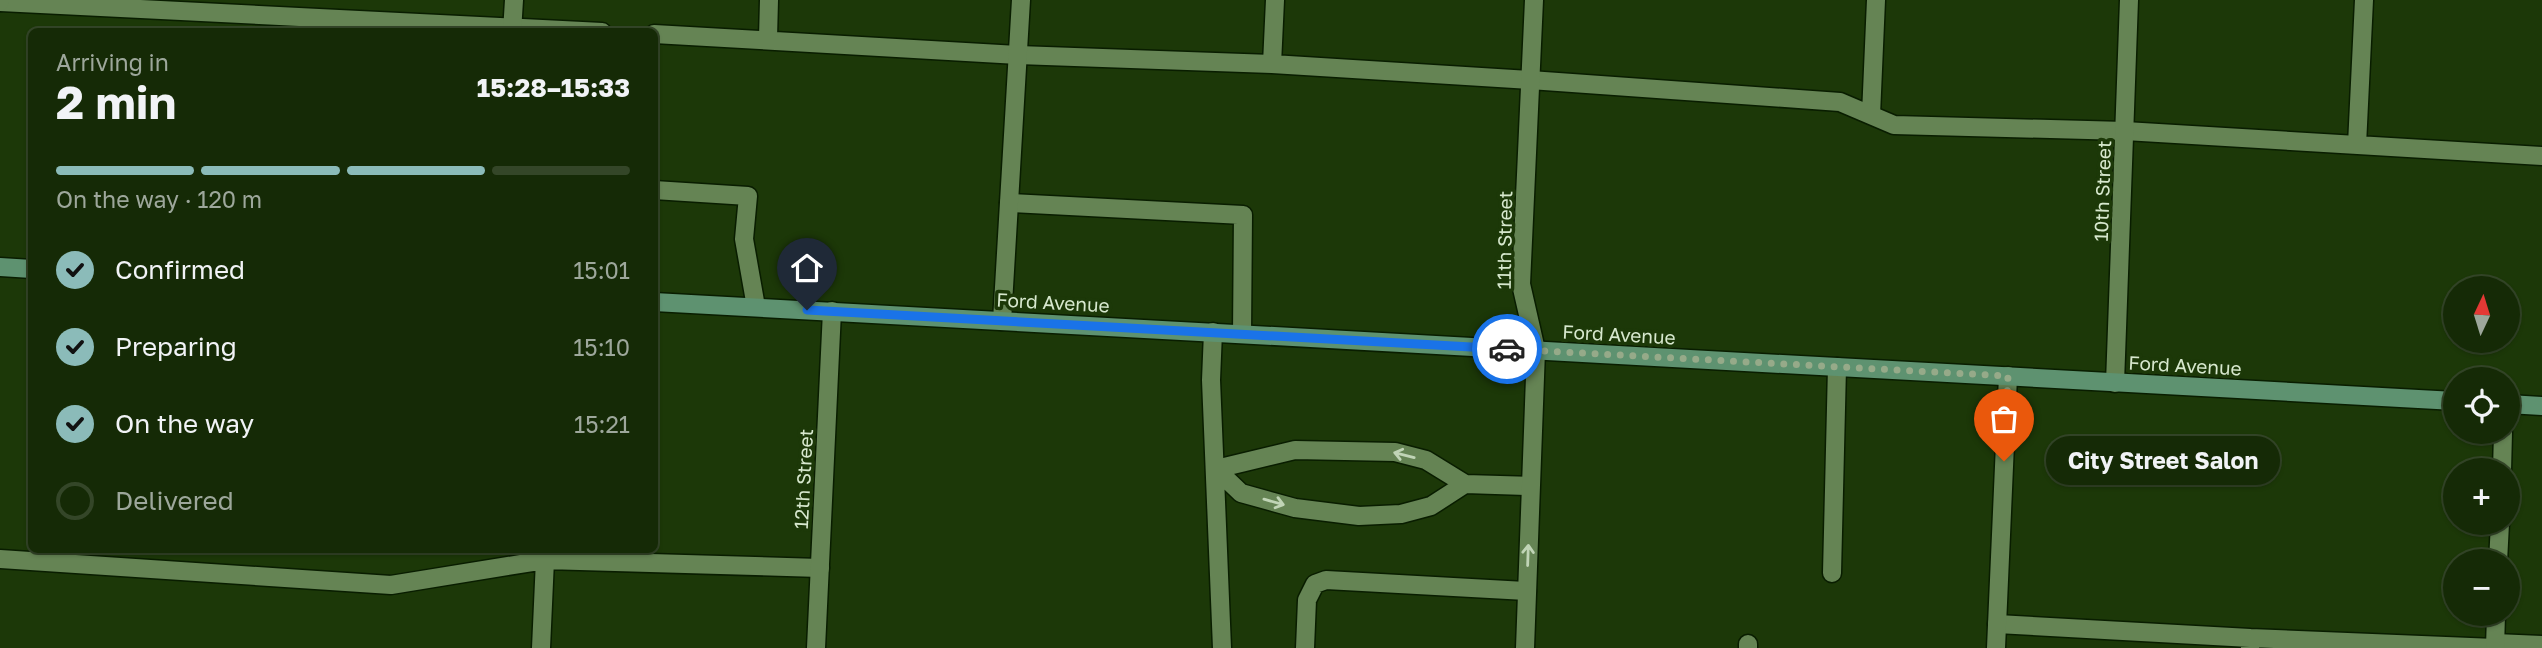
<!DOCTYPE html>
<html lang="en">
<head>
<meta charset="utf-8">
<style>
	:root { --surface:#152a06; --page:#1e3210; --text:#f1f3f6; --muted:#9da79b; --line:#344628; --accent:#8bbbb9 }
	body { margin:0; font-family:"Golos Text",sans-serif; background:var(--page); color:var(--text); height:100vh; display:flex; flex-direction:column; font-size:26px; white-space:nowrap }
	* { box-sizing:border-box; margin:0 }
	p { font-size:23px; color:var(--muted) }
	.icon { flex:none; width:38px; height:38px; fill:none; stroke:currentColor; stroke-width:2; stroke-linecap:round; stroke-linejoin:round }
	.map { position:relative; flex:1; overflow:hidden }
	.drawer { position:absolute; left:28px; top:28px; width:630px; height:525px; display:flex; flex-direction:column; background:var(--surface); border-radius:10px; box-shadow:0 2px 5px #0004,0 0 0 2px var(--line) }
	.drawer>* { flex:none }
	.needle { width:46px; rotate:4deg }
	.buttons { position:absolute; left:2443px; top:276px; display:grid; gap:14px }
	.buttons a { display:grid; place-items:center; width:77px; height:77px; border-radius:50%; background:var(--surface); box-shadow:0 2px 5px #0004,0 0 0 2px var(--line); font-size:35px }
	.pin { position:absolute; display:grid; place-items:center; width:60px; height:60px; color:#fff; margin:-72px -30px; border-radius:50% 50% 50% 0; rotate:-45deg; box-shadow:0 0 7px #0007 }
	.pin .icon { rotate:45deg }
	.courier { position:absolute; display:grid; place-items:center; width:70px; height:70px; margin:-35px; border:5px solid #1a73e8; border-radius:50%; background:#fff; color:#222; box-shadow:0 2px 9px #0007 }
	.bubble { position:absolute; height:49px; border-radius:24px; background:var(--surface); box-shadow:0 2px 5px #0004,0 0 0 2px var(--line); font-size:23px; font-weight:700; line-height:49px; text-align:center }
	.overview em { font-style:normal; font-weight:700 }
	.overview div { display:flex; flex-direction:column-reverse }
	.overview { display:flex; align-items:center; justify-content:space-between; height:119px; padding:0 28px }
	h1 { font-size:46px; font-weight:700; line-height:52px }
	.bar { display:grid; grid-template-columns:repeat(4,1fr); gap:10px 7px; align-content:center; height:84px; padding:0 28px }
	.bar i { height:9px; border-radius:5px; background:var(--line) }
	.bar .on { background:var(--accent) }
	.bar p { grid-column:span 4 }
	ol { padding:0 28px; list-style:none }
	li { display:flex; align-items:center; gap:21px; height:77px }
	li p { margin-inline-start:auto }
	li .icon { padding:7px; border-radius:50%; background:var(--accent); color:#111; stroke-width:4 }
	li:last-child { color:var(--muted) }
	li i { width:38px; height:38px; border:4px solid var(--line); border-radius:50% }
	.map>svg:first-child { display:block }
	.lines { fill:none; stroke-linecap:round; stroke-linejoin:round }
	.lane-casing { stroke:#091d00; stroke-width:21 }
	.street-casing { stroke:#091d00; stroke-width:21 }
	.secondary-casing { stroke:#091d00; stroke-width:21 }
	.lane { stroke:#658454; stroke-width:18 }
	.street { stroke:#658454; stroke-width:18 }
	.secondary { stroke:#5e9270; stroke-width:18 }
	.oneway { stroke:#c0d4b6 }
	.done { stroke:#96aa89; stroke-width:7; stroke-dasharray:0 12.6 }
	.route { stroke:#1a73e8; stroke-width:9 }
	.labels { text-anchor:middle; dominant-baseline:central; stroke-width:7; stroke-linejoin:round; paint-order:stroke }
	.street-label { font-size:19px; fill:#d7e8ce; stroke:#1c3808 }
</style>
</head>
<body>
<div class="map">
<svg width="2542" height="648" viewBox="0 0 2542 648">
	<rect width="100%" height="100%" fill="#1c3808"/>
	<g class="lines">
		<g class="lane-casing">
			<path id="lane" d="M0,2L602,32
				M654,34L1018,55L1272,64L1530,80L1840,102L1894,125L2125,131L2542,156
				M768,38L769,0
				M1272,64L1275,0
				M1871,115L1876,0
				M2357,145L2364,0
				M654,190L748,196L744,239L756,307
				M1009,203L1243,215L1242,334
				M1213,332L1211,380L1222,648
				M1216,469L1295,450L1395,452L1426,460L1465,484L1530,486
				M1216,469L1241,493L1295,508L1359,516L1401,514L1431,506L1465,484
				M0,559L391,585L545,560
				M1832,573L1837,367
				M1997,624L2250,638V648
				M2250,638L2495,648
				M2495,643L2542,645
				M541,648L545,560L820,568
				M1305,648L1307,600L1315,584L1326,580L1527,591
				M1748,648V644"/>
		</g>
		<g class="street-casing">
			<path id="street" d="M0,2V0
				M512,32L514,0
				M1002,321L1021,0
				M2115,383L2129,0
				M2502,471L2503,432
				M2498,562L2500,523
				M816,648L832,311
				M1525,648L1536,350L1521,284L1534,0
				M1996,648L2008,376
				M2495,648L2496,614"/>
		</g>
		<g class="secondary-casing">
			<path id="secondary" d="M0,267L32,269
				M654,302L2455,401
				M2508,404L2542,406"/>
		</g>
		<use href="#lane" class="lane"/>
		<use href="#street" class="street"/>
		<use href="#secondary" class="secondary"/>
	</g>
	<defs><path id="oneway-shaft" d="M-6 0H5M1.5-3L5.5 0L1.5 3" fill="none" stroke-width="1.6" stroke-linecap="round" stroke-linejoin="round" transform="scale(1.75)"/></defs>
	<g class="oneway">
		<use href="#oneway-shaft" transform="translate(1404 455) rotate(-166)"/>
		<use href="#oneway-shaft" transform="translate(1274 502) rotate(16)"/>
		<use href="#oneway-shaft" transform="translate(1528 555) rotate(-88)"/>
	</g>
	<g class="lines">
		<path class="done" d="M1507,349L2008,376L2004,461"/>
		<path class="route" d="M807,310L1507,349"/>
	</g>
	<g class="labels">
		<g class="street-label">
			<text transform="translate(2102 191) rotate(-88)">10th Street</text>
			<text transform="translate(1504 240) rotate(-89)">11th Street</text>
			<text transform="translate(1053 302) rotate(3)">Ford Avenue</text>
			<text transform="translate(1619 334) rotate(3)">Ford Avenue</text>
			<text transform="translate(2185 365) rotate(3)">Ford Avenue</text>
			<text transform="translate(803 479) rotate(-87)">12th Street</text>
		</g>
	</g>
</svg>
<div class="buttons">
<a><svg class="needle" viewBox="-14 -14 28 28"><path d="M0-13l5 13h-10z" fill="#e53935"/><path d="M0 13l5-13h-10z" fill="#9da79b"/></svg></a>
<a><svg class="icon" aria-label="locate" viewBox="0 0 24 24"><circle cx="12" cy="12" r="6"/><path d="M12 2v4M12 18v4M2 12h4M18 12h4"/></svg></a>
<a>+</a>
<a>−</a>
</div>
<div class="pin" style="left:2004px;top:461px;background:#ea580c"><svg class="icon" aria-label="bag" viewBox="0 0 24 24"><path d="M5 8h14l-1 12H6zM9 8a3 3 0 0 1 6 0"/></svg></div>
<div class="pin" style="left:807px;top:310px;background:#1f2937"><svg class="icon" aria-label="home" viewBox="0 0 24 24"><path d="M3 11l9-7 9 7M6 9v11h12V9"/></svg></div>
<div class="courier" style="left:1507px;top:349px"><svg class="icon" aria-label="car" viewBox="0 0 24 24"><path d="M5 17H2v-5l4-1 3-4h7l3 4 3 1v5h-3M9 17h6M6 11h13"/><circle cx="7" cy="17" r="2"/><circle cx="17" cy="17" r="2"/></svg></div>
<div class="bubble" style="left:2046px;top:436px;width:234px">City Street Salon</div>
<section class="drawer">
<div class="overview"><div><h1>2 min</h1><p>Arriving in</p></div><em>15:28–15:33</em></div>
<div class="bar"><i class="on"></i><i class="on"></i><i class="on"></i><i></i><p>On the way · 120 m</p></div>
<ol>
<li><svg class="icon" aria-label="check" viewBox="0 0 24 24"><path d="M5 12l5 5 9-10"/></svg>Confirmed<p>15:01</p></li>
<li><svg class="icon" aria-label="check" viewBox="0 0 24 24"><path d="M5 12l5 5 9-10"/></svg>Preparing<p>15:10</p></li>
<li><svg class="icon" aria-label="check" viewBox="0 0 24 24"><path d="M5 12l5 5 9-10"/></svg>On the way<p>15:21</p></li>
<li><i></i>Delivered</li>
</ol>
</section>
</div>
</body>
</html>
